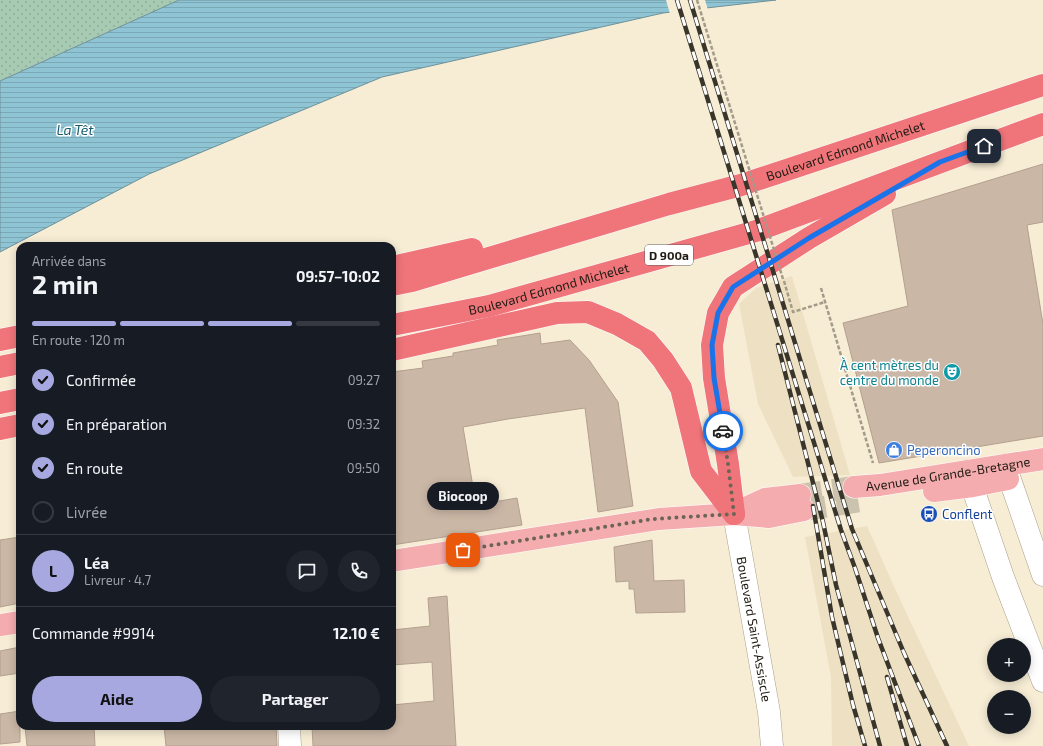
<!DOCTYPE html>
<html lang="fr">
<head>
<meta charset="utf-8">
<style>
	:root { --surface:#171b24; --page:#20242c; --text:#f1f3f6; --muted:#9ea1a6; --line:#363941; --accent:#a6a8df }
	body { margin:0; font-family:"Exo 2",sans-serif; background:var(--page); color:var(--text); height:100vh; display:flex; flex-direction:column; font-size:15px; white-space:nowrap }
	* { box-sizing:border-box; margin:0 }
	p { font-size:13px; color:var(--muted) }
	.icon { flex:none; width:22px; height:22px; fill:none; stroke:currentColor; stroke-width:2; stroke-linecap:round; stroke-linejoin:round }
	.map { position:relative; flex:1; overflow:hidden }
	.panel { position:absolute; left:16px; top:242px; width:380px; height:488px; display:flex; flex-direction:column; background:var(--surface); border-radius:12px; box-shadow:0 2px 10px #0003 }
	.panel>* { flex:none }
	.controls { position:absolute; left:987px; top:638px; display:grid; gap:8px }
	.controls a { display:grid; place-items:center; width:44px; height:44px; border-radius:50%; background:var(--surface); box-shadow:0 2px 10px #0003; font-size:20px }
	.pin { position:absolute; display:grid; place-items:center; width:34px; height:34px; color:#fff; margin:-17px; border-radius:8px; box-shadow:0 2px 6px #0006 }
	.courier { position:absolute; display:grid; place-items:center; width:40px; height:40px; margin:-20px; border:3px solid #1a73e8; border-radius:50%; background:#fff; color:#222; box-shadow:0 1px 5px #0007 }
	.bubble { position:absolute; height:28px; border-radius:14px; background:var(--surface); box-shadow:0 2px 10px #0003; font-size:13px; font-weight:700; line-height:28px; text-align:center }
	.head em { font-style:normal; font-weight:700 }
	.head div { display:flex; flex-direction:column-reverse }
	.head { display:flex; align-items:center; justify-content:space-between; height:68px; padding:0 16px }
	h1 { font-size:26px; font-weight:700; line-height:30px }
	.bar { display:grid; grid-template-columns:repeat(4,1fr); gap:6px 4px; align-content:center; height:48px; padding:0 16px }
	.bar i { height:5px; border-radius:3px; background:var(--line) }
	.bar .current { background:var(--accent) }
	.bar p { grid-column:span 4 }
	.line { display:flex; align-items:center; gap:10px; padding:0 16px; border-top:1px solid var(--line) }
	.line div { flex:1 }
	.round { display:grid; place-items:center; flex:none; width:42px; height:42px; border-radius:21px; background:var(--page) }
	ol { padding:0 16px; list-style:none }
	li { display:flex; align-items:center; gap:12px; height:44px }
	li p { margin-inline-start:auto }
	li .icon { padding:4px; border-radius:50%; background:var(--accent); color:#111; stroke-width:4 }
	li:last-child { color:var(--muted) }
	li i { width:22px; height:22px; border:2px solid var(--line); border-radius:50% }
	.button { display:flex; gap:8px; margin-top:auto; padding:8px 16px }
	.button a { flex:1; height:46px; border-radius:24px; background:var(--accent); color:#111; font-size:16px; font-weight:700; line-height:46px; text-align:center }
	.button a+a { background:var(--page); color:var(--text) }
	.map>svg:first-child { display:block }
	.built { fill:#eee1c3 }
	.grass { fill:url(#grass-dots) }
	.water { fill:url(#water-rules); stroke:#6d919a }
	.pier { fill:#f7edd5 }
	.building { fill:#cbb7a6; stroke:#b3a08f }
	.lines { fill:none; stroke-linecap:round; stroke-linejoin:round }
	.major-tunnel { stroke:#ccc3ae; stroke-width:22; stroke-dasharray:22 11; stroke-linecap:butt }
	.minor-casing { stroke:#a79e88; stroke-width:23 }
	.major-casing { stroke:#fff; stroke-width:23 }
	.highway-casing { stroke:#fff; stroke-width:23 }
	.path { stroke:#a39b8a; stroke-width:2.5; stroke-dasharray:4 2; stroke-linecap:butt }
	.minor { stroke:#fff; stroke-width:22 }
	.major { stroke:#f5acaf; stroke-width:22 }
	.highway { stroke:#ef757a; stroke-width:22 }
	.rail-casing { stroke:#3a352b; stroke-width:4.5 }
	.rail { stroke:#fff; stroke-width:3; stroke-dasharray:9; stroke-linecap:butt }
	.path-bridge { stroke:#a39b8a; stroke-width:2.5; stroke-dasharray:4 2; stroke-linecap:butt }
	.done { stroke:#6b6457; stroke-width:4; stroke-dasharray:0 7.2 }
	.route { stroke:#1a73e8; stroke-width:5 }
	.labels { text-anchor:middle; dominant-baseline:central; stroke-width:3; stroke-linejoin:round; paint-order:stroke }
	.shield { fill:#fff; stroke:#625f5a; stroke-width:1 }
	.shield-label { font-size:12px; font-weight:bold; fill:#1f1b13 }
	.street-label { font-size:13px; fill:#1f1b13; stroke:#fff }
	.culture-label { font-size:13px; fill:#0d838f; stroke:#fff; text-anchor:end }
	.shop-label { font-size:13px; fill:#366cbe; stroke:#fff; text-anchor:start }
	.transit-label { font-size:13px; fill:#164399; stroke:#fff; text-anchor:start }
	.water-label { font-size:14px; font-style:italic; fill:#175c6e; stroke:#fff }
</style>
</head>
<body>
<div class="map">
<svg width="1043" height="746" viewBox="0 0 1043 746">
	<defs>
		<pattern id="grass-dots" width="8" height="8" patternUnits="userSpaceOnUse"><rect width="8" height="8" fill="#a7cab2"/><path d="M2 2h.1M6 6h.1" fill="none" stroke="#8fad98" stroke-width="1.8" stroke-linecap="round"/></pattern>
		<pattern id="water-rules" width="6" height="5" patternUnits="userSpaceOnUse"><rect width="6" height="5" fill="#8fc4d4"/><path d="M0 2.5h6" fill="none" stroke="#7ba8b5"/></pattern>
	</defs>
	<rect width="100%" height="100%" fill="#f7edd5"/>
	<path class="built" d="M792,276L850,475L793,477L758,404L739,304L756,288Z
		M867,526L898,595L969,746H832L831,677L805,537Z"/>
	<path class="grass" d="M0,0H179L0,81Z"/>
	<path class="water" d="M179,0H776L663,13L382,77L149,174L0,252V81Z"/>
	<path class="pier" d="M666,0H705L708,10L670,14Z"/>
	<path class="building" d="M1043,164V222L1027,225L1043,324V436L879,463L843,323L908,306L892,210Z
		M540,333L541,344L570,340L589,360L618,402L633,506L598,512L585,408L508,419L463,427L476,505L517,498L522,525L392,545V372L423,368L422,361L453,356V353L498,345L497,340Z
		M20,537V603L0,607V540Z
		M652,540L654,581L684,580L685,612L636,613L634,589H629V581L616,582L614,547Z
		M447,596L456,746H313L312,726H392V705L434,701L432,662L392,665V630L430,626L428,598Z
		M20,647V673L0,676V651Z
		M20,711V742L0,744V714Z
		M25,726H94L95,746H27Z
		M164,726H276L277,746H166Z"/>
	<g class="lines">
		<path class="major-tunnel" d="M800,495L854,487
			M804,510L861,501"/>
		<g class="minor-casing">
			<g id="minor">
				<path d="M1005,465L1043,575"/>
				<path d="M967,471L1003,577L1043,681"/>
				<path id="s1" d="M734,514L769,712L772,746"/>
				<path d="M289,726L290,746"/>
			</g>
		</g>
		<g class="major-casing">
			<g id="major">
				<path id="s2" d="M854,487L880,485L1043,459"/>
				<path d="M934,491L973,486L1008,479"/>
				<path d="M735,513L765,499L800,495"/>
				<path d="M392,561L659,519L734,514L769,517L804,510"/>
				<path d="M0,625L20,622"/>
			</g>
		</g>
		<g class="highway-casing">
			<g id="highway">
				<path d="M392,267L472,249"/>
				<path id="s3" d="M392,285L412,281L669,204L741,185L1043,85"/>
				<path id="s4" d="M392,325L489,306L756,231L1043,124"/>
				<path d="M0,340L20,336"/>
				<path d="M392,350L557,313L588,312L617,324L647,341L663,360L681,388L701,471L734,514"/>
				<path d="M0,367L20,363"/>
				<path d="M0,403L20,399"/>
				<path d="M0,429L20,425"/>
				<path d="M734,514L728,464L714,378L712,345L718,313L733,287L809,238L885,194"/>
			</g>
		</g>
		<path class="path" d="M784,281L793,312L825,302
			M821,288L873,463"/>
		<use href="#minor" class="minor"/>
		<use href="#major" class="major"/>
		<use href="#highway" class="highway"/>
		<g class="rail-casing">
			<path id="rail" d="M677,0L841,530L855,568L878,638L919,746
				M690,0L852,529L904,653L947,746
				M778,345L823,522L836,585L880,746
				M813,506L832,617L853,705L865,746
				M887,677L907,746"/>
		</g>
		<use href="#rail" class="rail"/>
		<path class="path-bridge" d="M697,0L783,279"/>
	</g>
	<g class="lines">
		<path class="done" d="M463,550L653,519L734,514L728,464L723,431"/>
		<path class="route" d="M723,431L714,378L712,345L718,313L733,287L809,238L940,162L984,146"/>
	</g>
	<defs>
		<g id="theatre-disc" transform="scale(0.9)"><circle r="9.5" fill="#0f9aa8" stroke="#fff"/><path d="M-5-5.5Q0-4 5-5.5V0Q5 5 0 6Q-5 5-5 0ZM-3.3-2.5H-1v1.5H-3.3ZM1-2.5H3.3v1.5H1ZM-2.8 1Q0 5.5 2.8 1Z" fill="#fff"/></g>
		<g id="shop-disc" transform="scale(0.9)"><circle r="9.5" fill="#3f7fe0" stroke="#fff"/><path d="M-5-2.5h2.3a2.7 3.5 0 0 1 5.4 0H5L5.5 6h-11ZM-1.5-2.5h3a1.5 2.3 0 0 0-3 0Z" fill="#fff"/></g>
		<g id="bus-disc" transform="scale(0.9)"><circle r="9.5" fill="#1a4fb4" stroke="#fff"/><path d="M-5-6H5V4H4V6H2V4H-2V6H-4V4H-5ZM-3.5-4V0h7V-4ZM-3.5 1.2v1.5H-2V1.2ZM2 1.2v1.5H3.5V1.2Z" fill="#fff"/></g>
	</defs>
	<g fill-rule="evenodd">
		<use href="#theatre-disc" x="952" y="372"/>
		<use href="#shop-disc" x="894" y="450"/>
		<use href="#bus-disc" x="929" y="514"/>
	</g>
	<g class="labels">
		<rect class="shield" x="645" y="245" width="48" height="20" rx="3"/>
		<g class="shield-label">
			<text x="669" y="255">D 900a</text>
		</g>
		<g class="street-label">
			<text stroke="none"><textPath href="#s3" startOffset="473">Boulevard Edmond Michelet</textPath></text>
			<text stroke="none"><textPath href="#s4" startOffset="161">Boulevard Edmond Michelet</textPath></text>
			<text stroke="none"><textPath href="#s2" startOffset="95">Avenue de Grande-Bretagne</textPath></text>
			<text stroke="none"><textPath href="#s1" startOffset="117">Boulevard Saint-Assiscle</textPath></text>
		</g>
		<g class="culture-label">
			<text x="939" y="365">À cent mètres du<tspan x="939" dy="15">centre du monde</tspan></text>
		</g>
		<g class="shop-label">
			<text x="907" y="450">Peperoncino</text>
		</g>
		<g class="transit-label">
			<text x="942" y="514">Conflent</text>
		</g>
		<g class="water-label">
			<text x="75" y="129">La Têt</text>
		</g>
	</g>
</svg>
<div class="controls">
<a>+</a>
<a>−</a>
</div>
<div class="pin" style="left:463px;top:550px;background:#ea580c"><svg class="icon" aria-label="bag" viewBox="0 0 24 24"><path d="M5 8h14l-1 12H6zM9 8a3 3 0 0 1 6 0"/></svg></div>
<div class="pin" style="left:984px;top:146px;background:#1f2937"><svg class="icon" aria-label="home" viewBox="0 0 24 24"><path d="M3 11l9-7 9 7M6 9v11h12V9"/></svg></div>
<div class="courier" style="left:723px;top:431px"><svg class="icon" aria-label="car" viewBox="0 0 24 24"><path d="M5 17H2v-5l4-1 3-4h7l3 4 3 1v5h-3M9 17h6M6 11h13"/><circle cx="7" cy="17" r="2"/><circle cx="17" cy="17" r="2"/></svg></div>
<div class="bubble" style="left:427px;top:482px;width:72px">Biocoop</div>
<section class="panel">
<div class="head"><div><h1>2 min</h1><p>Arrivée dans</p></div><em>09:57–10:02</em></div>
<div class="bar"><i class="current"></i><i class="current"></i><i class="current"></i><i></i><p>En route · 120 m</p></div>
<ol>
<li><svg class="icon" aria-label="check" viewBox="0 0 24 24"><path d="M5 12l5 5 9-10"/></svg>Confirmée<p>09:27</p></li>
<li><svg class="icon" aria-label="check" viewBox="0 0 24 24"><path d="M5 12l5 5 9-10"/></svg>En préparation<p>09:32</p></li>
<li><svg class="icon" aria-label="check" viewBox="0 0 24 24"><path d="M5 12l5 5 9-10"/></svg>En route<p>09:50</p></li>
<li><i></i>Livrée</li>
</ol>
<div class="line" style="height:72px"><b class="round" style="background:var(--accent);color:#111">L</b><div><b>Léa</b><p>Livreur · 4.7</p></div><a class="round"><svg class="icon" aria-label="chat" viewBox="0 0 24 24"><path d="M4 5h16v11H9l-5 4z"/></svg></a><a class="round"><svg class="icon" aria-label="phone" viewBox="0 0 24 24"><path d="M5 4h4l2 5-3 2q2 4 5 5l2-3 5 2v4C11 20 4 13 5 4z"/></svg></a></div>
<div class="line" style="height:52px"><div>Commande #9914</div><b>12.10 €</b></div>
<div class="button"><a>Aide</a><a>Partager</a></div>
</section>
</div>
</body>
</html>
